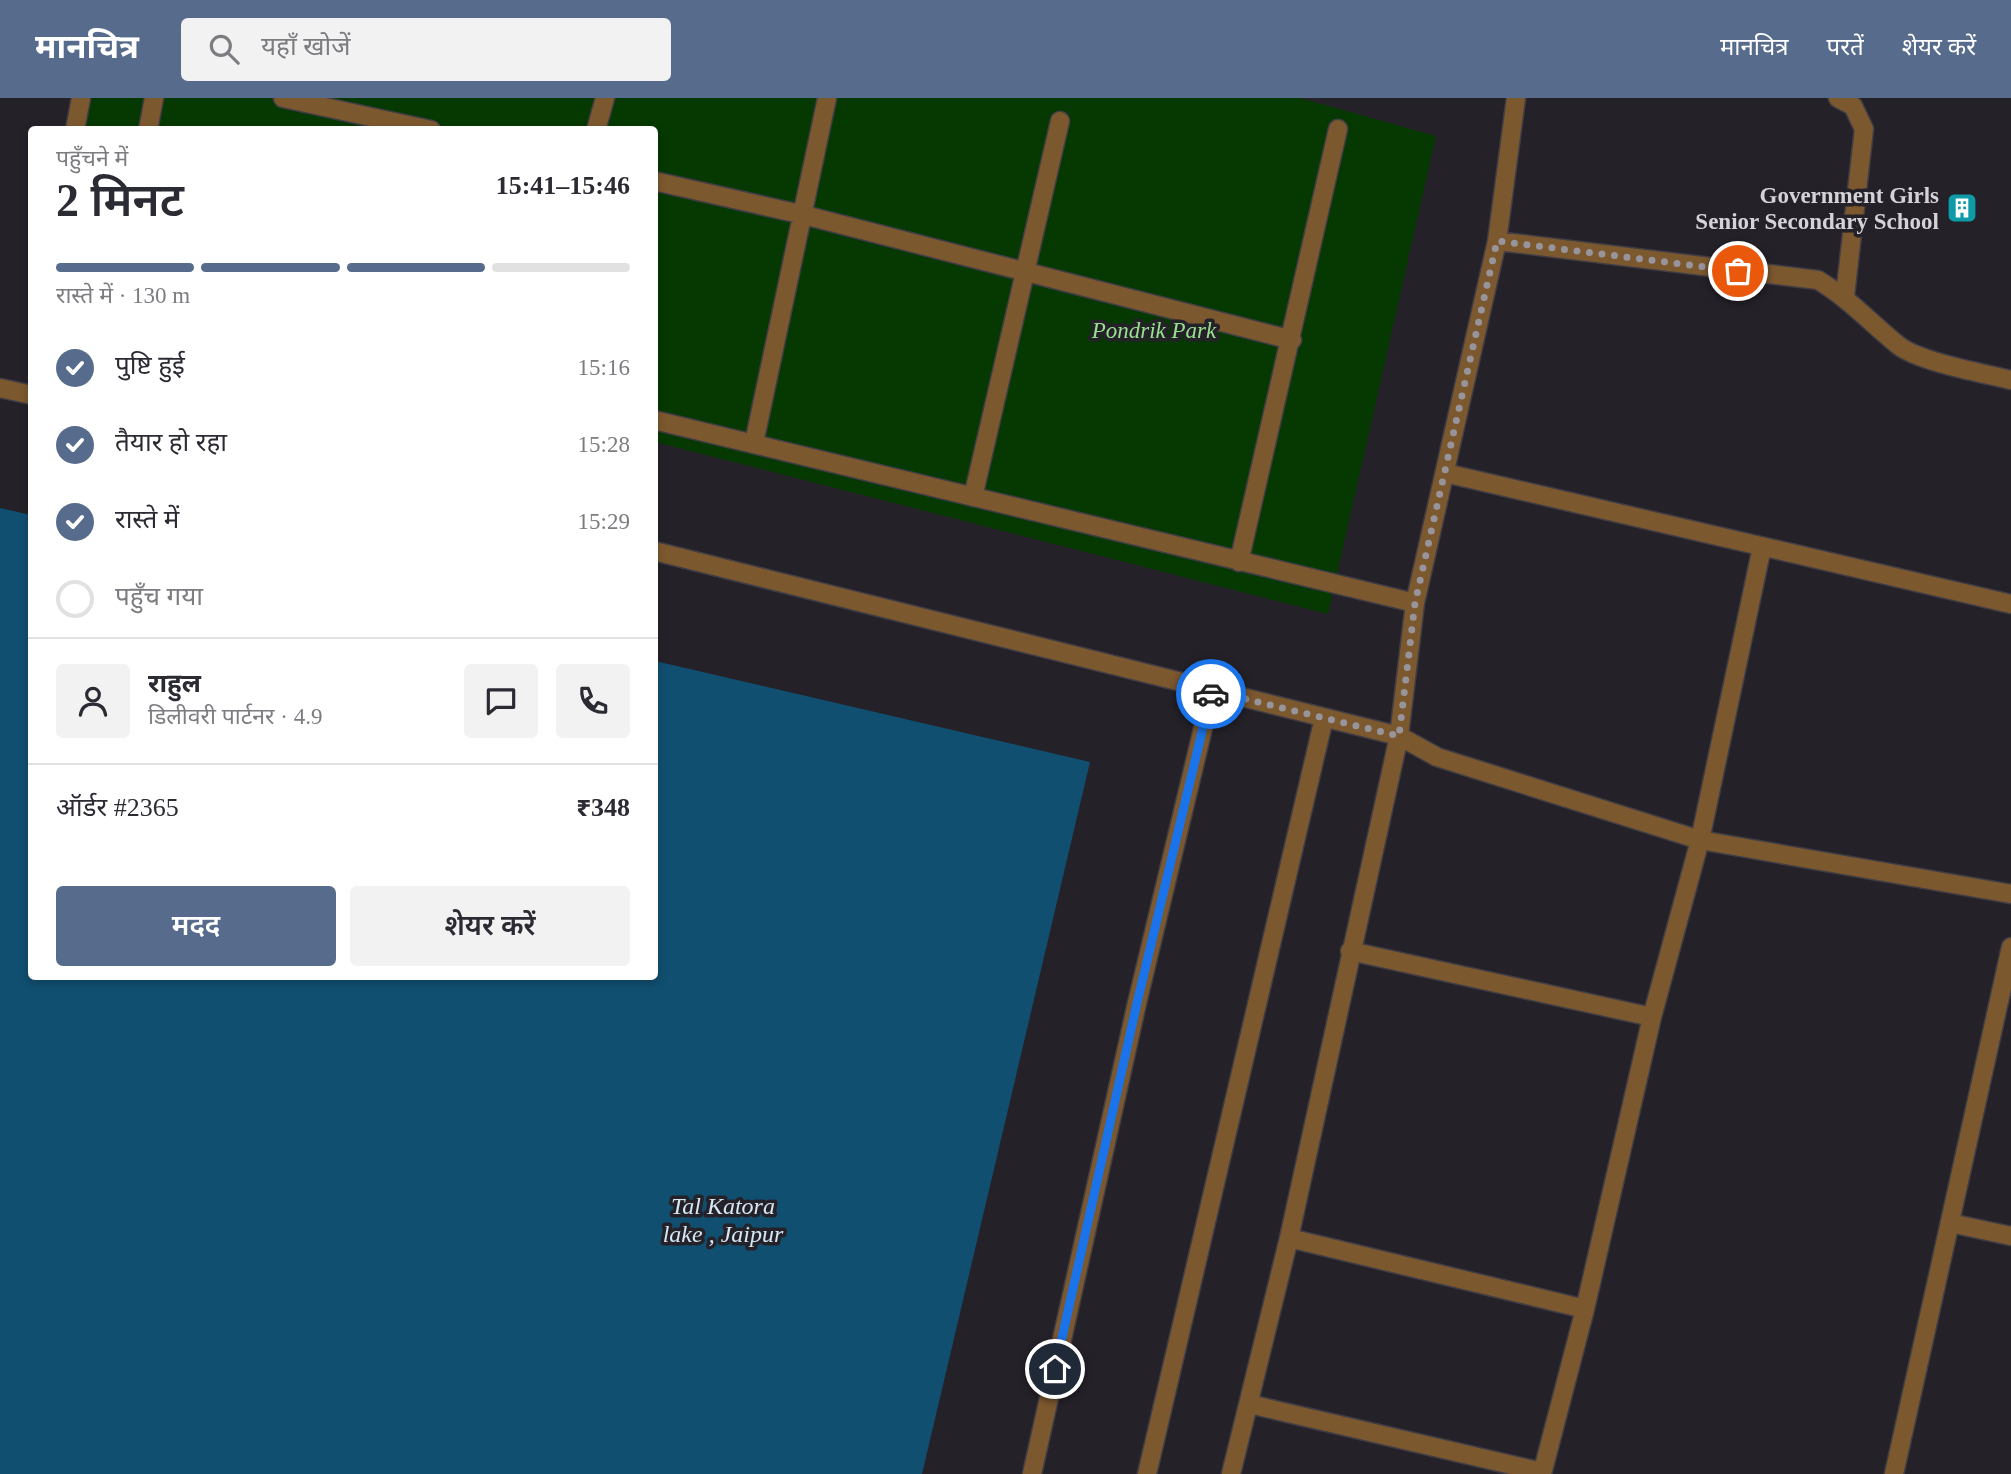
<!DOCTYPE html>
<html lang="hi">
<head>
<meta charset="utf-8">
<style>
	:root { --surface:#fff; --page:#f2f2f3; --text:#2b2b33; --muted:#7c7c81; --line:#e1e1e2; --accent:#576b8d }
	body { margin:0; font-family:"Times New Roman","Noto Sans Devanagari",serif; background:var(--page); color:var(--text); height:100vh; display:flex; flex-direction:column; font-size:26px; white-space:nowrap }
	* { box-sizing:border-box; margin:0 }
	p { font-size:23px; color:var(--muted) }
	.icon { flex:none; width:38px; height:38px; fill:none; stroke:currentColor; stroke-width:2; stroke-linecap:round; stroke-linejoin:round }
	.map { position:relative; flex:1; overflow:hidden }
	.side { position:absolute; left:28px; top:28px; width:630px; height:854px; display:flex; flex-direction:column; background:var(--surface); border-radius:7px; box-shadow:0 4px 10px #0003 }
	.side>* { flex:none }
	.pin { position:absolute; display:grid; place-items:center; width:60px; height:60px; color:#fff; margin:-30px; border:4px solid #fff; border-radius:50%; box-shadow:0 2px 7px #0007 }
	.courier { position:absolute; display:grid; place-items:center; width:70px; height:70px; margin:-35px; border:5px solid #1a73e8; border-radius:50%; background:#fff; color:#222; box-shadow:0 2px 9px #0007 }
	.head em { font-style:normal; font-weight:600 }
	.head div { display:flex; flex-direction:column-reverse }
	.head { display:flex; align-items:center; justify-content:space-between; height:119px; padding:0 28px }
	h1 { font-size:46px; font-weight:600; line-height:52px }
	.bar { display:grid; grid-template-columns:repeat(4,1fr); gap:10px 7px; align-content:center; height:84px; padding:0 28px }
	.bar i { height:9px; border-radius:5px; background:var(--line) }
	.bar .on { background:var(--accent) }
	.bar p { grid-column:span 4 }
	.line { display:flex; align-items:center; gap:18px; padding:0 28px; border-top:2px solid var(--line) }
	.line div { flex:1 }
	.round { display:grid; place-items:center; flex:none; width:74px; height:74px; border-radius:7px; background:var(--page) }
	ol { padding:0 28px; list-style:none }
	li { display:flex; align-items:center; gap:21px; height:77px }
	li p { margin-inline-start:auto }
	li .icon { padding:7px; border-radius:50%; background:var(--accent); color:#fff; stroke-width:4 }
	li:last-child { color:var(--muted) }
	li i { width:38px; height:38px; border:4px solid var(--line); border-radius:50% }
	.primary-button { display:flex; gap:14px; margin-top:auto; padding:14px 28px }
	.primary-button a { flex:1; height:80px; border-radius:7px; background:var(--accent); color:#fff; font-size:28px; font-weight:600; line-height:80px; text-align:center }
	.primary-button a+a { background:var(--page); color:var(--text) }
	header { display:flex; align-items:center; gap:42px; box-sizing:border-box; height:98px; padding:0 35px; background:var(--accent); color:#fff }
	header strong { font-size:33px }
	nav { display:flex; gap:38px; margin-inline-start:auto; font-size:24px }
	.search { width:490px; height:63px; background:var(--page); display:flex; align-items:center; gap:18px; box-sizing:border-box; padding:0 24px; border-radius:7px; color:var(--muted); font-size:26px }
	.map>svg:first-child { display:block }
	.green { fill:#063802 }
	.water { fill:#114f71 }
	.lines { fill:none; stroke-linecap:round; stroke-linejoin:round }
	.street-casing { stroke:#413d45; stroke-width:21 }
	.street { stroke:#7c582f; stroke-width:18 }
	.done { stroke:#97959b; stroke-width:7; stroke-dasharray:0 12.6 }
	.route { stroke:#1a73e8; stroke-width:9 }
	.labels { text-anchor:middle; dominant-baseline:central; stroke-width:7; stroke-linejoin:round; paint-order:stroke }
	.poi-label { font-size:23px; font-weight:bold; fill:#d5d3d8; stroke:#252129; text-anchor:end }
	.park-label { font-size:23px; font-style:italic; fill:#97e18f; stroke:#252129 }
	.water-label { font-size:24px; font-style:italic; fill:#d4e7f4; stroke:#252129 }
</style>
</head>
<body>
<header>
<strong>मानचित्र</strong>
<div class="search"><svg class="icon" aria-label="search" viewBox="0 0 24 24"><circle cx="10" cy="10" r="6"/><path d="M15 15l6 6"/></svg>यहाँ खोजें</div>
<nav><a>मानचित्र</a><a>परतें</a><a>शेयर करें</a></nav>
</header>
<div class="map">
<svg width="2011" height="1376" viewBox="0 0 2011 1376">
	<rect width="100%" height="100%" fill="#252129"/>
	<path class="green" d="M90,0H1300L1436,38L1328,516L655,344L654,32H83Z"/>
	<path class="water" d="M0,410L31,417L32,878H654L655,563L1090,664L922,1376H0Z"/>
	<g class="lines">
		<g class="street-casing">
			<path id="street" d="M283,0L431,32
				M1838,0L1853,8L1864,31L1845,198
				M75,32L81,0
				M148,32L154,0
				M596,32L605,0
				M654,83L800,116L1292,242
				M1497,143L1818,182C1848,200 1871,225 1898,247C1919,264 1983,275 2011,282
				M0,290L32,297
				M654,322L1415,505
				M754,345L827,0
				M1445,375L2011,506
				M973,399L1060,23
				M654,453L1399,638L1437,659L1700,742L2011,796
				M1239,464L1338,31
				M1350,853L1652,919
				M1950,1125L2011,1138
				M1289,1140L1585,1211
				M1249,1306L1542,1374
				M1032,1376L1137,905L1212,593
				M1147,1376L1324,620
				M1231,1376L1289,1140L1399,638L1415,505L1497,143L1516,0
				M1542,1376L1585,1211L1652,919L1700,742L1762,449
				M1894,1376L2011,849"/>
		</g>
		<use href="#street" class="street"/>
	</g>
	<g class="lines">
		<path class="done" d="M1211,596L1212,593L1399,638L1415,505L1497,143L1738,173"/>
		<path class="route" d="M1055,1271L1137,905L1211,596"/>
	</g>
	<defs>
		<g id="building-square" transform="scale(1.575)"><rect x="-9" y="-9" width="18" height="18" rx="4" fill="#0f9aa8" stroke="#252129"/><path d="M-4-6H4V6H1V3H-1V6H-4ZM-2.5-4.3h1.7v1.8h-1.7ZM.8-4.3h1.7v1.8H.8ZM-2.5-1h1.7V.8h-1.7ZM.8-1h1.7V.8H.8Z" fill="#fff"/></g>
	</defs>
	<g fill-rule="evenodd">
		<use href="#building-square" x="1962" y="110"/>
	</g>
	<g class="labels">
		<g class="poi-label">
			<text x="1939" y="97">Government Girls<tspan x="1939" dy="26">Senior Secondary School</tspan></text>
		</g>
		<g class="park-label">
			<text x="1154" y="232">Pondrik Park</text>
		</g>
		<g class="water-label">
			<text x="723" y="1108">Tal Katora<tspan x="723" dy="28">lake , Jaipur</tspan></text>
		</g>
	</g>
</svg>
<div class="pin" style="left:1738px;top:173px;background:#ea580c"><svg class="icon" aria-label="bag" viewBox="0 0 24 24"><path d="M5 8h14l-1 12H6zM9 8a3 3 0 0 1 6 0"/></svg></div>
<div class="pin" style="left:1055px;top:1271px;background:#1f2937"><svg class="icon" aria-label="home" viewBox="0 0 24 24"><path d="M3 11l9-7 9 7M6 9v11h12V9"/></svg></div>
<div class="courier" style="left:1211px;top:596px"><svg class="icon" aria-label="car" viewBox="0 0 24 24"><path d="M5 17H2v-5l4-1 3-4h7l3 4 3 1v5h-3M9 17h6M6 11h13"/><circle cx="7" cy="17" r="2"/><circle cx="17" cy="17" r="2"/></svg></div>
<section class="side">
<div class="head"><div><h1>2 मिनट</h1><p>पहुँचने में</p></div><em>15:41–15:46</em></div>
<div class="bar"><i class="on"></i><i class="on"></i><i class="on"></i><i></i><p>रास्ते में · 130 m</p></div>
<ol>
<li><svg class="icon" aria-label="check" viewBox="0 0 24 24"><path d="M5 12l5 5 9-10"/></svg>पुष्टि हुई<p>15:16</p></li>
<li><svg class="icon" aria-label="check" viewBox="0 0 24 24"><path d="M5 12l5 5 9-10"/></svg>तैयार हो रहा<p>15:28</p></li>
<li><svg class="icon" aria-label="check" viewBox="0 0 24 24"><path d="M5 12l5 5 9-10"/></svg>रास्ते में<p>15:29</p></li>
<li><i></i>पहुँच गया</li>
</ol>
<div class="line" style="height:126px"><a class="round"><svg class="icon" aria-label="person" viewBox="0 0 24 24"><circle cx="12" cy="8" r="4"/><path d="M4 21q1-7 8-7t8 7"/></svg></a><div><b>राहुल</b><p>डिलीवरी पार्टनर · 4.9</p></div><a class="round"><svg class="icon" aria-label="chat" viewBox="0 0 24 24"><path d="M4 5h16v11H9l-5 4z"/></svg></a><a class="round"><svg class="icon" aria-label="phone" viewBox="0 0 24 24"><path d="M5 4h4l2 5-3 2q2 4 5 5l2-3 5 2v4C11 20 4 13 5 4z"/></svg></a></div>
<div class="line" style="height:91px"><div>ऑर्डर #2365</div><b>₹348</b></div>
<div class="primary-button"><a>मदद</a><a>शेयर करें</a></div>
</section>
</div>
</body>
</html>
